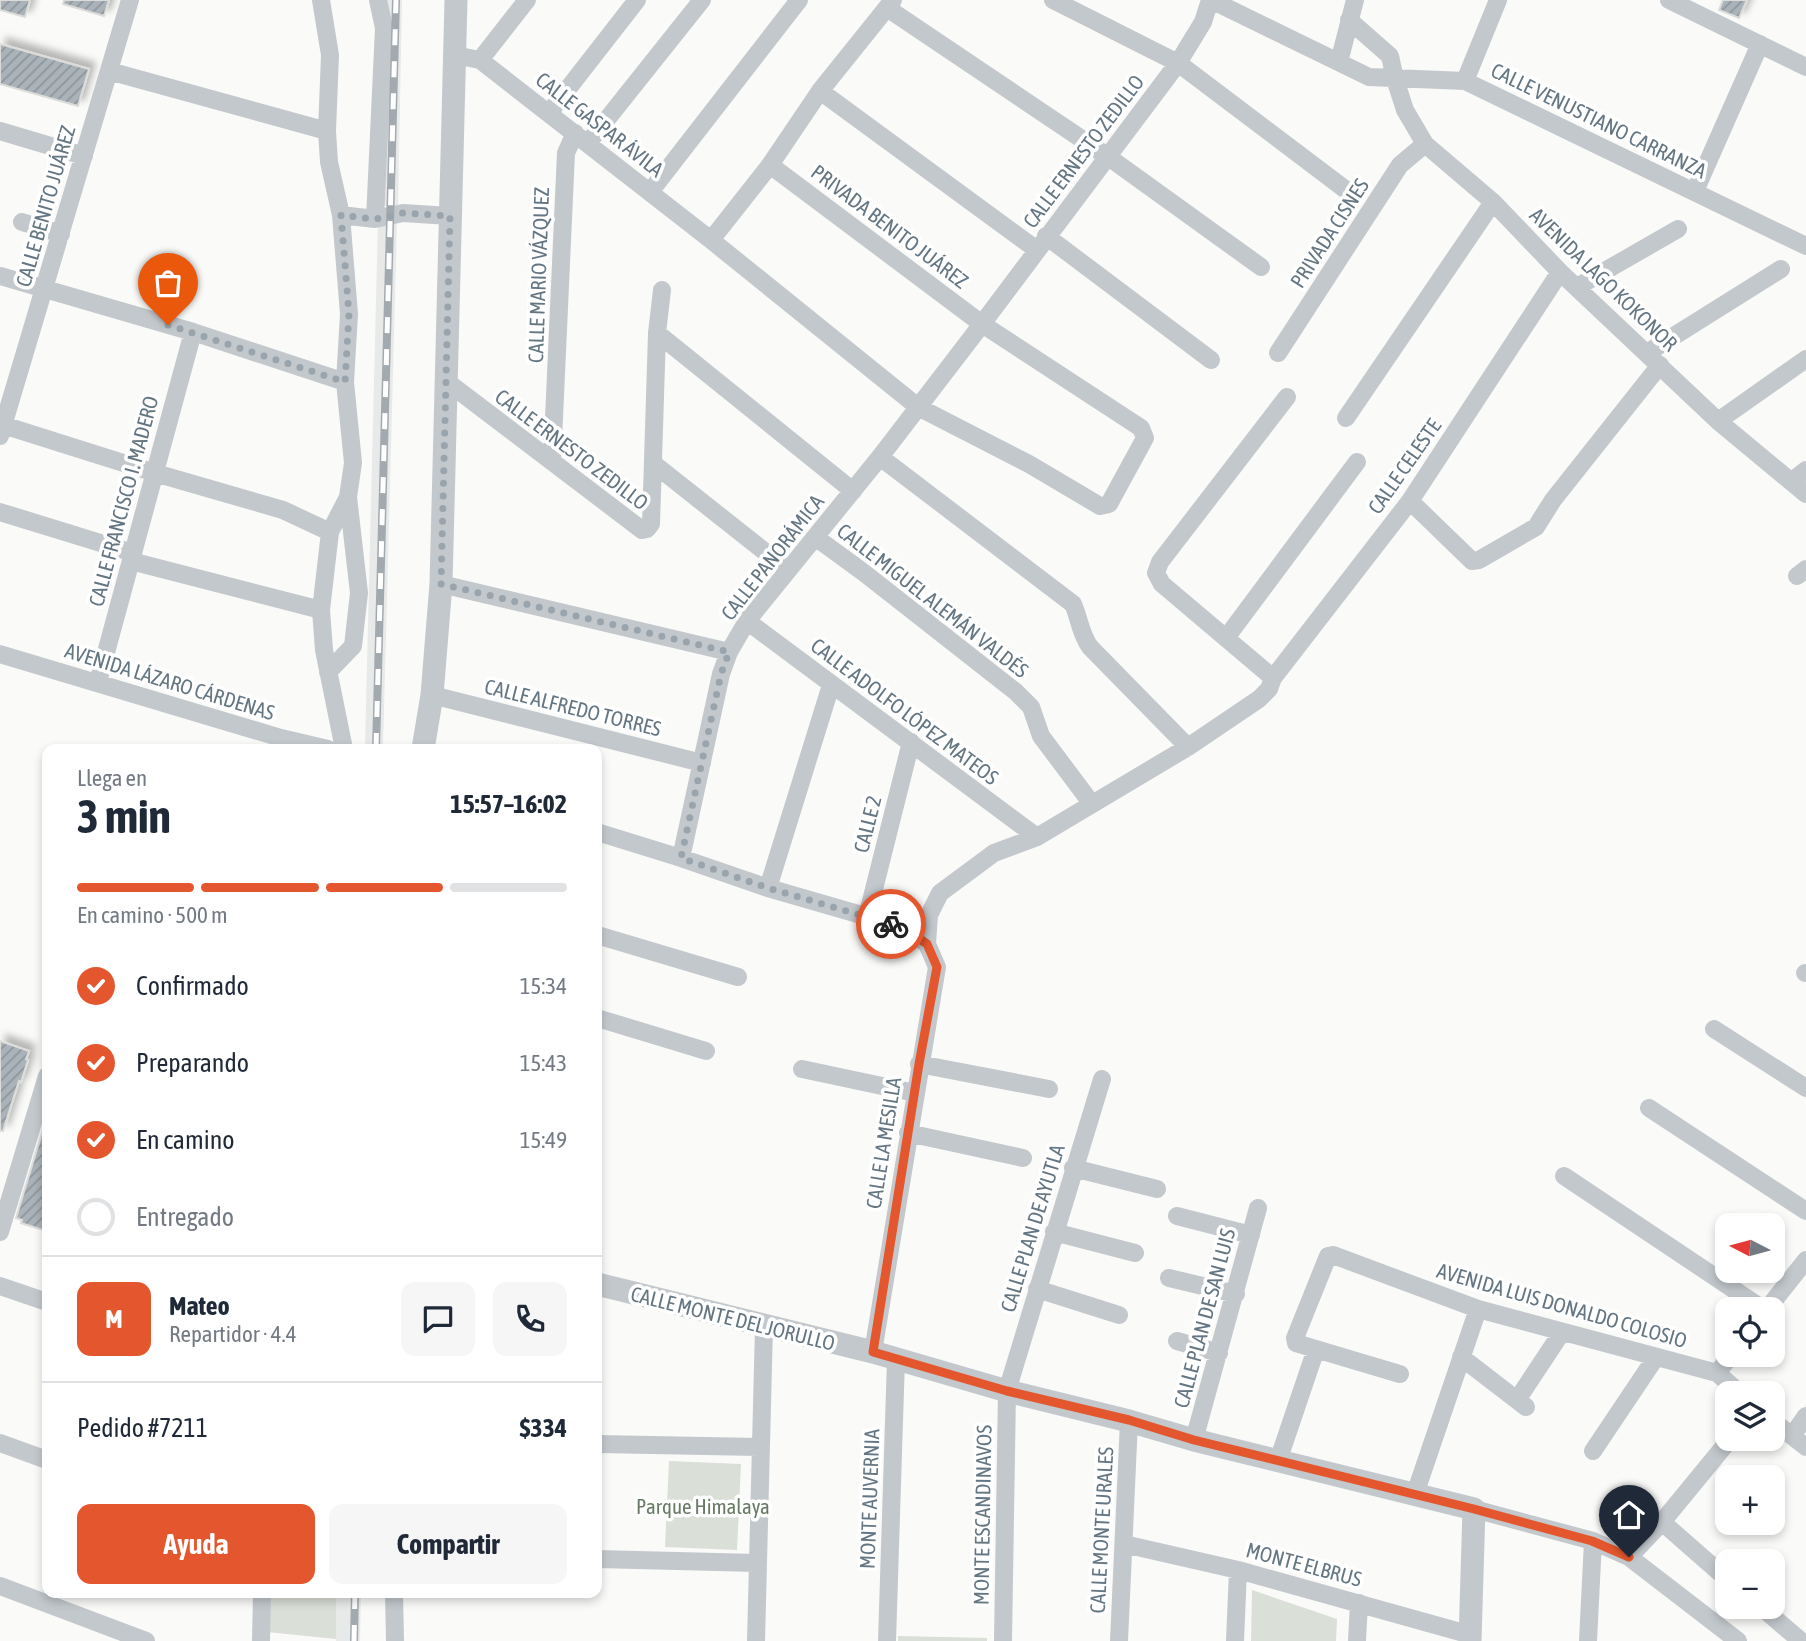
<!DOCTYPE html>
<html lang="es">
<head>
<meta charset="utf-8">
<style>
	:root { --surface:#fff; --page:#f6f6f7; --text:#1f2937; --muted:#747a83; --line:#e0e1e3; --accent:#e4572e }
	body { margin:0; font-family:"Asap Condensed",sans-serif; background:var(--page); color:var(--text); height:100vh; display:flex; flex-direction:column; font-size:26px; white-space:nowrap }
	* { box-sizing:border-box; margin:0 }
	p { font-size:23px; color:var(--muted) }
	.icon { flex:none; width:38px; height:38px; fill:none; stroke:currentColor; stroke-width:2; stroke-linecap:round; stroke-linejoin:round }
	.map { position:relative; flex:1; overflow:hidden }
	.side { position:absolute; left:42px; top:744px; width:560px; height:854px; display:flex; flex-direction:column; background:var(--surface); border-radius:14px; box-shadow:0 4px 10px #0003 }
	.side>* { flex:none }
	.needle { width:46px; rotate:276deg }
	.fabs { position:absolute; left:1715px; top:1213px; display:grid; gap:14px }
	.fabs a { display:grid; place-items:center; width:70px; height:70px; border-radius:14px; background:var(--surface); box-shadow:0 4px 10px #0003; font-size:35px }
	.pin { position:absolute; display:grid; place-items:center; width:60px; height:60px; color:#fff; margin:-72px -30px; border-radius:50% 50% 50% 0; rotate:-45deg; box-shadow:0 0 7px #0007 }
	.pin .icon { rotate:45deg }
	.courier { position:absolute; display:grid; place-items:center; width:70px; height:70px; margin:-35px; border:5px solid #e4572e; border-radius:50%; background:#fff; color:#222; box-shadow:0 2px 9px #0007 }
	.overview em { font-style:normal; font-weight:700 }
	.overview div { display:flex; flex-direction:column-reverse }
	.overview { display:flex; align-items:center; justify-content:space-between; height:119px; padding:0 35px }
	h1 { font-size:46px; font-weight:700; line-height:52px }
	.bar { display:grid; grid-template-columns:repeat(4,1fr); gap:10px 7px; align-content:center; height:84px; padding:0 35px }
	.bar i { height:9px; border-radius:5px; background:var(--line) }
	.bar .active { background:var(--accent) }
	.bar p { grid-column:span 4 }
	.line { display:flex; align-items:center; gap:18px; padding:0 35px; border-top:2px solid var(--line) }
	.line div { flex:1 }
	.round { display:grid; place-items:center; flex:none; width:74px; height:74px; border-radius:14px; background:var(--page) }
	ol { padding:0 35px; list-style:none }
	li { display:flex; align-items:center; gap:21px; height:77px }
	li p { margin-inline-start:auto }
	li .icon { padding:7px; border-radius:50%; background:var(--accent); color:#fff; stroke-width:4 }
	li:last-child { color:var(--muted) }
	li i { width:38px; height:38px; border:4px solid var(--line); border-radius:50% }
	.action { display:flex; gap:14px; margin-top:auto; padding:14px 35px }
	.action a { flex:1; height:80px; border-radius:14px; background:var(--accent); color:#fff; font-size:28px; font-weight:700; line-height:80px; text-align:center }
	.action a+a { background:var(--page); color:var(--text) }
	.map>svg:first-child { display:block }
	.built { fill:#e8e9e9 }
	.green { fill:#dadfd7 }
	.building { fill:url(#building-hatch); stroke:#dcdcda; stroke-width:2; filter:url(#shadow) }
	.lines { fill:none; stroke-linecap:round; stroke-linejoin:round }
	.minor { stroke:#c3c8cc; stroke-width:18 }
	.tertiary { stroke:#c3c8cc; stroke-width:23 }
	.rail-casing { stroke:#a2aab0; stroke-width:8 }
	.rail { stroke:#fff; stroke-width:5; stroke-dasharray:16; stroke-linecap:butt }
	.done { stroke:#99a4ac; stroke-width:7; stroke-dasharray:0 12.6 }
	.route { stroke:#e4572e; stroke-width:9 }
	.labels { text-anchor:middle; dominant-baseline:central; stroke-width:7; stroke-linejoin:round; paint-order:stroke }
	.street-label { font-size:21px; fill:#657683; stroke:#fff }
	.park-label { font-size:21px; fill:#687a64; stroke:#fff }
</style>
</head>
<body>
<div class="map">
<svg width="1806" height="1641" viewBox="0 0 1806 1641">
	<defs>
		<pattern id="building-hatch" width="6" height="6" patternUnits="userSpaceOnUse" patternTransform="scale(1.75)"><rect width="6" height="6" fill="#aab3b9"/><path d="M-1 1l2-2M0 6l6-6M5 7l2-2" fill="none" stroke="#8e969c"/></pattern>
		<filter id="shadow"><feDropShadow dx="6" dy="-6" stdDeviation="3.5" flood-color="#0004"/></filter>
	</defs>
	<rect width="100%" height="100%" fill="#fafaf8"/>
	<path class="built" d="M386,0H402L398,207L378,205Z
		M378,220L397,222L383,749L365,745Z
		M336,1593H361L360,1641H336Z"/>
	<path class="green" d="M669,1461L741,1464L737,1550L665,1547Z
		M1252,1590L1337,1619L1336,1641H1251Z
		M267,1593H336V1639L267,1632Z
		M898,1636L987,1638V1641H898Z"/>
	<path class="building" d="M0,0H30L25,17L0,10Z
		M64,0H109L104,16L63,4Z
		M1723,0H1747L1739,18L1719,10Z
		M0,44L89,69L78,106L0,84Z
		M0,1041L29,1051L26,1059L28,1060L21,1082L19,1081L3,1131H0Z
		M45,1123L47,1124V1229L44,1227L43,1230L21,1223L22,1220L16,1218Z"/>
	<g class="lines">
		<path class="minor" d="M321,0L330,55L327,131L329,162L341,215L349,314L345,382L353,463L348,497L330,532L321,610L324,650L344,749
			M1053,0L1178,63L1350,193
			M1211,0L1369,77L1465,81L1806,246
			M1669,0L1806,67
			M887,8L1107,156L1261,267
			M1349,20L1390,56L1395,79L1405,110L1425,144L1493,202L1560,272L1718,421L1806,494
			M454,55L480,60L711,240L918,407L1029,464L1100,506L1109,504L1145,438L1141,428L982,324L770,165
			M480,60L527,0
			M1339,62L1355,0
			M109,71L327,131
			M1465,81L1498,0
			M820,91L1037,250
			M549,113L637,0
			M0,131L84,156
			M588,143L702,0
			M1695,191L1760,44
			M650,192L799,0
			M341,215L375,219L403,213L450,216
			M375,219L384,28L378,0
			M22,222L61,234
			M1046,236L1211,360
			M711,240L770,165L820,91L893,0
			M0,276L193,332L345,382
			M1577,287L1678,229
			M657,333L853,491
			M1278,353L1400,165L1425,144
			M1647,353L1781,269
			M446,381L642,530L647,529L651,524L657,333L662,290
			M1346,418L1493,202
			M1718,421L1806,359
			M0,424L155,473L283,510L330,532
			M0,436L130,0
			M880,457L1073,604C1080,620 1080,633 1090,647L1188,747
			M552,462L566,153L575,133
			M654,464L788,570
			M1792,481L1806,470
			M1410,501L1472,561L1479,560L1536,527L1553,500L1660,365
			M0,512L133,553
			M815,537L863,572L1016,692L1031,707L1041,736L1092,804
			M131,561L321,610
			M1797,576L1806,569
			M441,584L729,652
			M747,621L1037,837
			M1226,638L1357,462
			M0,654L281,738L328,749
			M328,672L353,646L359,593L348,497
			M1273,678L1162,584L1156,573L1160,562L1287,397
			M98,682L193,332
			M432,695L702,763
			M597,832L681,858L768,888L903,927L927,944
			M681,858L721,674L729,652L747,621L880,457L982,324L1178,63L1203,22L1210,0
			M768,888L831,685
			M867,917L911,742
			M597,935L738,977
			M1805,973H1806
			M597,1018L706,1051
			M1714,1029L1806,1088
			M919,1064L1049,1089
			M802,1069L915,1093
			M1649,1108L1806,1211
			M908,1133L1023,1158
			M1073,1168L1157,1189
			M1564,1176L1763,1309
			M1177,1216L1251,1235
			M0,1232L47,1076
			M1054,1232L1135,1253
			M1169,1278L1236,1294
			M0,1286L47,1302
			M1037,1289L1119,1315
			M1767,1309L1806,1260
			M1177,1341L1219,1353
			M873,1352L937,967L927,944L929,915L940,893L994,853L1037,837L1188,747L1259,699L1269,689L1273,678L1410,501L1560,272
			M1461,1357L1526,1407
			M1717,1373L1732,1354
			M1400,1374L1296,1343L1295,1338L1328,1256L1333,1255L1478,1309L1717,1373L1740,1393
			M1517,1400L1562,1332
			M1773,1421L1806,1447
			M1792,1436L1806,1416
			M1194,1440L1258,1208
			M0,1443L47,1460
			M597,1444L760,1447
			M1593,1451L1656,1357
			M1278,1461L1316,1349
			M1415,1494L1478,1309
			M1474,1509L1593,1541L1629,1557L1738,1641
			M1662,1522L1727,1579
			M1124,1544L1238,1570L1471,1635
			M1629,1557L1662,1522L1731,1438
			M597,1559L757,1563
			M0,1586L146,1641
			M394,1592L395,1641
			M1760,1606L1801,1641
			M261,1641L262,1592
			M756,1641L764,1327
			M887,1641L896,1359
			M1003,1641L1007,1391L1102,1079
			M1119,1641L1129,1421
			M1235,1641L1238,1570
			M1357,1641L1359,1603
			M1588,1641L1593,1541"/>
		<path class="tertiary" d="M423,749L432,695L441,584L456,0
			M597,1284L873,1352L1007,1391L1129,1421L1194,1440L1474,1509L1470,1641"/>
		<g class="rail-casing">
			<path id="rail" d="M376,749L396,0
				M354,1641L355,1592"/>
		</g>
		<use href="#rail" class="rail"/>
	</g>
	<g class="lines">
		<path class="done" d="M168,325L345,382L349,314L341,215L375,219L403,213L450,216L441,584L729,652L721,674L681,858L768,888L891,924"/>
		<path class="route" d="M891,924L903,927L927,944L937,967L919,1064L873,1352L1007,1391L1129,1420L1194,1440L1474,1509L1592,1541L1629,1557"/>
	</g>
	<g class="labels">
		<g class="street-label">
			<text transform="translate(1599 120) rotate(26)">CALLE VENUSTIANO CARRANZA</text>
			<text transform="translate(600 124) rotate(38)">CALLE GASPAR ÁVILA</text>
			<text transform="translate(1083 151) rotate(-53)">CALLE ERNESTO ZEDILLO</text>
			<text transform="translate(45 206) rotate(-74)">CALLE BENITO JUÁREZ</text>
			<text transform="translate(890 226) rotate(37)">PRIVADA BENITO JUÁREZ</text>
			<text transform="translate(1329 233) rotate(-57)">PRIVADA CISNES</text>
			<text transform="translate(538 275) rotate(-88)">CALLE MARIO VÁZQUEZ</text>
			<text transform="translate(1604 279) rotate(44)">AVENIDA LAGO KOKONOR</text>
			<text transform="translate(572 449) rotate(37)">CALLE ERNESTO ZEDILLO</text>
			<text transform="translate(1404 466) rotate(-55)">CALLE CELESTE</text>
			<text transform="translate(123 501) rotate(-75)">CALLE FRANCISCO I. MADERO</text>
			<text transform="translate(772 557) rotate(-52)">CALLE PANORÁMICA</text>
			<text transform="translate(933 600) rotate(38)">CALLE MIGUEL ALEMÁN VALDÉS</text>
			<text transform="translate(170 681) rotate(17)">AVENIDA LÁZARO CÁRDENAS</text>
			<text transform="translate(573 707) rotate(14)">CALLE ALFREDO TORRES</text>
			<text transform="translate(905 711) rotate(37)">CALLE ADOLFO LÓPEZ MATEOS</text>
			<text transform="translate(867 824) rotate(-76)">CALLE 2</text>
			<text transform="translate(883 1143) rotate(-81)">CALLE LA MESILLA</text>
			<text transform="translate(1032 1228) rotate(-73)">CALLE PLAN DE AYUTLA</text>
			<text transform="translate(1562 1305) rotate(16)">AVENIDA LUIS DONALDO COLOSIO</text>
			<text transform="translate(733 1318) rotate(14)">CALLE MONTE DEL JORULLO</text>
			<text transform="translate(1204 1318) rotate(-75)">CALLE PLAN DE SAN LUIS</text>
			<text transform="translate(869 1499) rotate(-88)">MONTE AUVERNIA</text>
			<text transform="translate(982 1515) rotate(-89)">MONTE ESCANDINAVOS</text>
			<text transform="translate(1101 1530) rotate(-87)">CALLE MONTE URALES</text>
			<text transform="translate(1304 1564) rotate(15)">MONTE ELBRUS</text>
		</g>
		<g class="park-label">
			<text x="703" y="1506">Parque Himalaya</text>
		</g>
	</g>
</svg>
<div class="fabs">
<a><svg class="needle" viewBox="-14 -14 28 28"><path d="M0-13l5 13h-10z" fill="#e53935"/><path d="M0 13l5-13h-10z" fill="#747a83"/></svg></a>
<a><svg class="icon" aria-label="locate" viewBox="0 0 24 24"><circle cx="12" cy="12" r="6"/><path d="M12 2v4M12 18v4M2 12h4M18 12h4"/></svg></a>
<a><svg class="icon" aria-label="layers" viewBox="0 0 24 24"><path d="M12 4l9 5-9 5-9-5zM3 14l9 5 9-5"/></svg></a>
<a>+</a>
<a>−</a>
</div>
<div class="pin" style="left:168px;top:325px;background:#ea580c"><svg class="icon" aria-label="bag" viewBox="0 0 24 24"><path d="M5 8h14l-1 12H6zM9 8a3 3 0 0 1 6 0"/></svg></div>
<div class="pin" style="left:1629px;top:1557px;background:#1f2937"><svg class="icon" aria-label="home" viewBox="0 0 24 24"><path d="M3 11l9-7 9 7M6 9v11h12V9"/></svg></div>
<div class="courier" style="left:891px;top:924px"><svg class="icon" aria-label="bike" viewBox="0 0 24 24"><circle cx="6" cy="16" r="4"/><circle cx="18" cy="16" r="4"/><path d="M6 16l4-8h5l3 8M10 8l3 8H6M13 5h3"/></svg></div>
<section class="side">
<div class="overview"><div><h1>3 min</h1><p>Llega en</p></div><em>15:57–16:02</em></div>
<div class="bar"><i class="active"></i><i class="active"></i><i class="active"></i><i></i><p>En camino · 500 m</p></div>
<ol>
<li><svg class="icon" aria-label="check" viewBox="0 0 24 24"><path d="M5 12l5 5 9-10"/></svg>Confirmado<p>15:34</p></li>
<li><svg class="icon" aria-label="check" viewBox="0 0 24 24"><path d="M5 12l5 5 9-10"/></svg>Preparando<p>15:43</p></li>
<li><svg class="icon" aria-label="check" viewBox="0 0 24 24"><path d="M5 12l5 5 9-10"/></svg>En camino<p>15:49</p></li>
<li><i></i>Entregado</li>
</ol>
<div class="line" style="height:126px"><b class="round" style="background:var(--accent);color:#fff">M</b><div><b>Mateo</b><p>Repartidor · 4.4</p></div><a class="round"><svg class="icon" aria-label="chat" viewBox="0 0 24 24"><path d="M4 5h16v11H9l-5 4z"/></svg></a><a class="round"><svg class="icon" aria-label="phone" viewBox="0 0 24 24"><path d="M5 4h4l2 5-3 2q2 4 5 5l2-3 5 2v4C11 20 4 13 5 4z"/></svg></a></div>
<div class="line" style="height:91px"><div>Pedido #7211</div><b>$334</b></div>
<div class="action"><a>Ayuda</a><a>Compartir</a></div>
</section>
</div>
</body>
</html>
